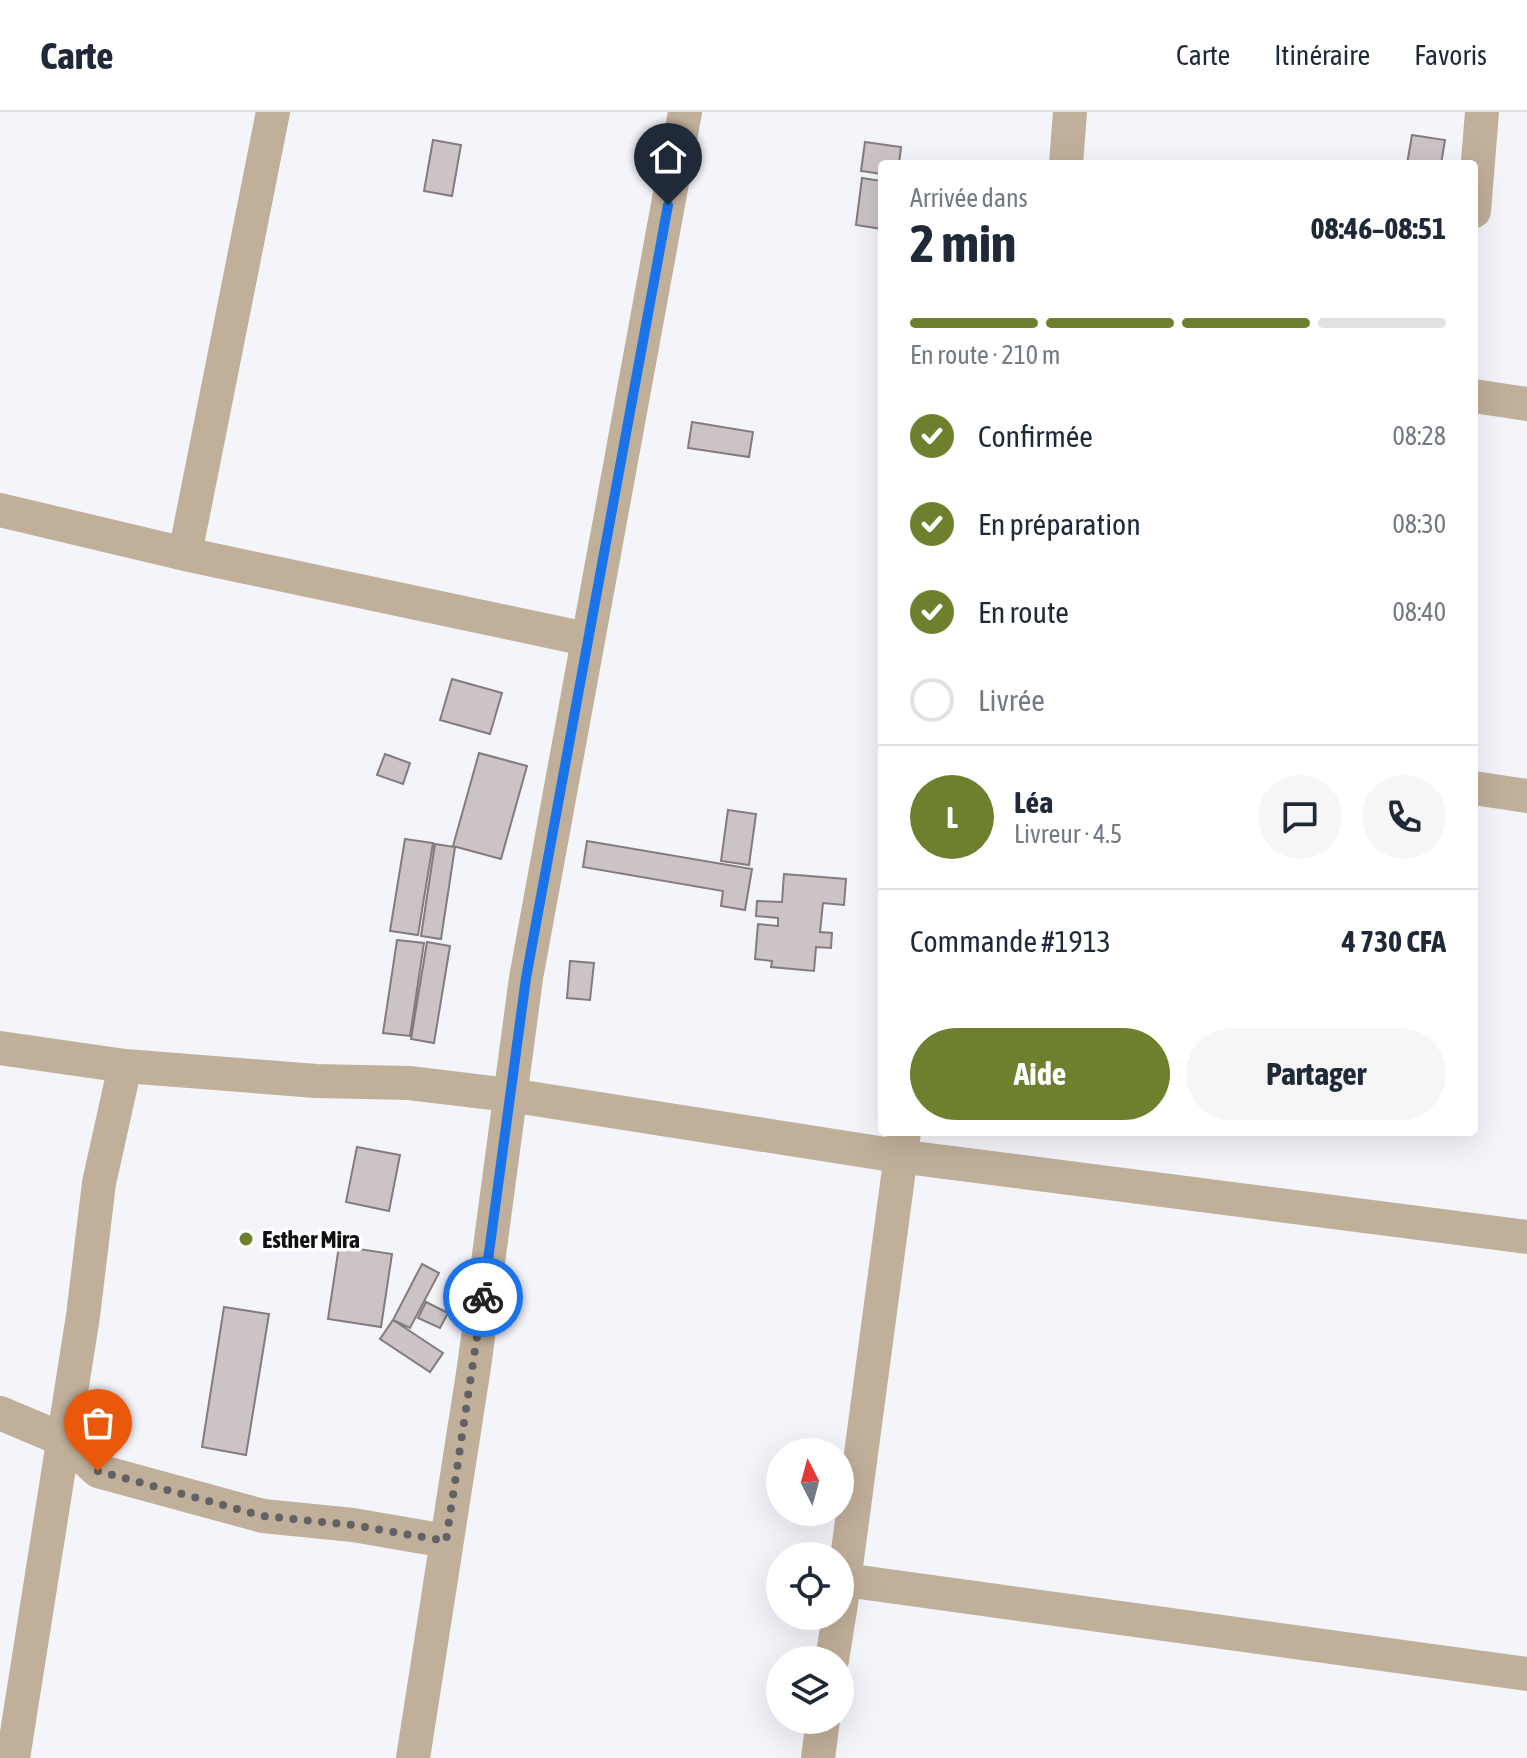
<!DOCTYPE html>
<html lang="fr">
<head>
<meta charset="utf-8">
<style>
	:root { --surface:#fff; --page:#f6f6f7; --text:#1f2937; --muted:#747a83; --line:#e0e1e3; --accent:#6e7f2e }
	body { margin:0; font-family:"Asap Condensed",sans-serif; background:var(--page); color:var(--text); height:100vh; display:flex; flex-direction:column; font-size:30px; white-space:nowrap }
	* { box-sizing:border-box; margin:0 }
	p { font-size:26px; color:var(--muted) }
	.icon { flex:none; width:44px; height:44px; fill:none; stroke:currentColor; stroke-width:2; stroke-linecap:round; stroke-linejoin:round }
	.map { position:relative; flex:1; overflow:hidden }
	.drawer { position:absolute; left:878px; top:48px; width:600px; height:976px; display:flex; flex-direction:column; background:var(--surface); border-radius:8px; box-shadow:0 8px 32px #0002 }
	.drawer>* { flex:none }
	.needle { width:52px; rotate:354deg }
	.buttons { position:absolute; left:766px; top:1326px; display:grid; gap:16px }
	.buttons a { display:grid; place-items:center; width:88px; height:88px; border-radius:50%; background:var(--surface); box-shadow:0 8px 32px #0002; font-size:40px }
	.pin { position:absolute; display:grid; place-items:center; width:68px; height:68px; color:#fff; margin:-82px -34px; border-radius:50% 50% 50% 0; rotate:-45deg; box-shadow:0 0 8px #0007 }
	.pin .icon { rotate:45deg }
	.courier { position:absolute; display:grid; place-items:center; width:80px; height:80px; margin:-40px; border:6px solid #1a73e8; border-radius:50%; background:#fff; color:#222; box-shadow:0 2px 10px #0007 }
	.head em { font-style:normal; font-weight:700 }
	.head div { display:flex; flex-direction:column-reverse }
	.head { display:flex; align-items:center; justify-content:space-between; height:136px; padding:0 32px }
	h1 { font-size:52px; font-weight:700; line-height:60px }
	.bar { display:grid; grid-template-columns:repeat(4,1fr); gap:12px 8px; align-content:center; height:96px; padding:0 32px }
	.bar i { height:10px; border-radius:6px; background:var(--line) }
	.bar .on { background:var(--accent) }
	.bar p { grid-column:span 4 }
	.line { display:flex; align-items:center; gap:20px; padding:0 32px; border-top:2px solid var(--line) }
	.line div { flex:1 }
	.round { display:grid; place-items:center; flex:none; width:84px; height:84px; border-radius:42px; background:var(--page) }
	ol { padding:0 32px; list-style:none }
	li { display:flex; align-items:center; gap:24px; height:88px }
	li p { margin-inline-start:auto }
	li .icon { padding:8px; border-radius:50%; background:var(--accent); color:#fff; stroke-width:4 }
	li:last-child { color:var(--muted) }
	li i { width:44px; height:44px; border:4px solid var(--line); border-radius:50% }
	.cta { display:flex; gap:16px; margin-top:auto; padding:16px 32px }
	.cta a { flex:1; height:92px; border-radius:48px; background:var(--accent); color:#fff; font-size:32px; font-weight:700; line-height:92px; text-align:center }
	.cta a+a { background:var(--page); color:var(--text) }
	header { display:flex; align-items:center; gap:48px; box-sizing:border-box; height:112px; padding:0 40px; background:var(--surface); border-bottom:2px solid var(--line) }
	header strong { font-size:38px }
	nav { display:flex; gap:44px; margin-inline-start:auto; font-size:28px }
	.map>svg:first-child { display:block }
	.building { fill:#cbc3c6; stroke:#837b7e; stroke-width:2 }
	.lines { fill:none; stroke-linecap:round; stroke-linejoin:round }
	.minor { stroke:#c0af99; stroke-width:34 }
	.done { stroke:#616166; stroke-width:8; stroke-dasharray:0 14.4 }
	.route { stroke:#1a73e8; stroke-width:10 }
	.poi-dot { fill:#6e7f2e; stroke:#fff; stroke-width:3 }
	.labels { text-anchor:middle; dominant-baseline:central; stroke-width:7; stroke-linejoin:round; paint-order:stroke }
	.poi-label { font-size:24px; font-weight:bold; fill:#121215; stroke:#fff; text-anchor:start }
</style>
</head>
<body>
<header>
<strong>Carte</strong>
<nav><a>Carte</a><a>Itinéraire</a><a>Favoris</a></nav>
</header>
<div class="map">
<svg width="1527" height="1646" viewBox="0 0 1527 1646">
	<rect width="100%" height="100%" fill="#f4f4fb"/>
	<path class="building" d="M1412,23L1445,28L1441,52H1407Z
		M433,28L461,33L452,84L424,79Z
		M865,30L901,35L899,52H882V62L861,59Z
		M862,66L882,69V117L856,113Z
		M692,310L753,320L749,345L688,336Z
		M452,567L502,581L490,622L440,608Z
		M479,641L527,654L501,747L453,734Z
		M385,642L410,651L403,672L377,663Z
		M728,698L756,702L749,753L721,749Z
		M405,727L433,731L418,823L390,819Z
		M587,729L752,757L745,798L721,794L723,779L583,755Z
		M435,732L455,735L441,827L421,824Z
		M784,762L846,767L844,793L823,791L820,820L832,821L831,836L816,835L814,859L771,855L772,849L755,847L758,812L778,814V806L756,804L757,789L782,790Z
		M397,828L424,831L410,924L383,921Z
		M427,830L450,834L434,931L411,927Z
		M570,849L594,851L590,888L567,886Z
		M357,1035L400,1043L389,1099L346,1090Z
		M339,1134L392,1142L381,1215L328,1207Z
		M422,1152L439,1161L410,1216L393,1208Z
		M426,1190L448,1201L440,1216L418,1206Z
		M224,1195L269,1202L246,1343L202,1335Z
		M393,1208L443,1241L430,1260L380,1227Z"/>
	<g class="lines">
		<path class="minor" d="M1066,52L1070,0
			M1474,99L1482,0
			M1474,284L1527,292
			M0,398L185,442L586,527
			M185,442L273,0
			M1474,676L1527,684
			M0,936L125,954L316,969L409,971L510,983L898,1044L1527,1125
			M0,1301L64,1328L98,1359L263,1404L353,1413L446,1429
			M845,1468L1527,1562
			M840,1499L904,1020
			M832,1548L839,1504
			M13,1646L83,1204L99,1071L125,954
			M413,1646L474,1255L526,866L685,0
			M818,1646L823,1608"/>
	</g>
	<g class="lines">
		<path class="done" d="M98,1359L263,1404L353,1413L446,1429L483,1185"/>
		<path class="route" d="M483,1185L526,866L668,93"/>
	</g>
	<circle class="poi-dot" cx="246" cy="1127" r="8"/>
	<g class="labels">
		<g class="poi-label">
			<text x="262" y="1127">Esther Mira</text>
		</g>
	</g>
</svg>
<div class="buttons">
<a><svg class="needle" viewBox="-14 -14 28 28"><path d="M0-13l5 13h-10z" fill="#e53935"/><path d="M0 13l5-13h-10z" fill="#747a83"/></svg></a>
<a><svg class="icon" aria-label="locate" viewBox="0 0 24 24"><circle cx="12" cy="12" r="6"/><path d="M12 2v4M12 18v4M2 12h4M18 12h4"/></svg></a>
<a><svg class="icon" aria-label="layers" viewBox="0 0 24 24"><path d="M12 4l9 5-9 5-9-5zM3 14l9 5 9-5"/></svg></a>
</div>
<div class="pin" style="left:98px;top:1359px;background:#ea580c"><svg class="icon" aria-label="bag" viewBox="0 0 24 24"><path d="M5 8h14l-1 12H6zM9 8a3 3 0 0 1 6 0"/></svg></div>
<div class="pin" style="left:668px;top:93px;background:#1f2937"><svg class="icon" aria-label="home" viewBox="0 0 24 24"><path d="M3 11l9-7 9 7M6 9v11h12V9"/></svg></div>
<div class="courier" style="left:483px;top:1185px"><svg class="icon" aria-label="bike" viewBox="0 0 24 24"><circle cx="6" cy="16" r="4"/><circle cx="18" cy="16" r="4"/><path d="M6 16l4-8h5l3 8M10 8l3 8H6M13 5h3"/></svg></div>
<section class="drawer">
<div class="head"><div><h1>2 min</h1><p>Arrivée dans</p></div><em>08:46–08:51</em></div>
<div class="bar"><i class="on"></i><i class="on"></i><i class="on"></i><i></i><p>En route · 210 m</p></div>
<ol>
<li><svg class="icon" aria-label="check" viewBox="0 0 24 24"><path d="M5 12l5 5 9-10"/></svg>Confirmée<p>08:28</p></li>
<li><svg class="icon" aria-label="check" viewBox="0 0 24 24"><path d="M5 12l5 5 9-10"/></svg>En préparation<p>08:30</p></li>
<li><svg class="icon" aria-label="check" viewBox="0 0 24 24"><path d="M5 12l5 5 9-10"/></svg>En route<p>08:40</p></li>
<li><i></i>Livrée</li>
</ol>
<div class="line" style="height:144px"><b class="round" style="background:var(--accent);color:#fff">L</b><div><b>Léa</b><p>Livreur · 4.5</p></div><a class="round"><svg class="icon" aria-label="chat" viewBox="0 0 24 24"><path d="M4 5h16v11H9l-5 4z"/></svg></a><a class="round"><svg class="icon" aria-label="phone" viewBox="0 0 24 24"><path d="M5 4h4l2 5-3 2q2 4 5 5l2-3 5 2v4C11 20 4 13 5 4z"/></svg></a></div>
<div class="line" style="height:104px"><div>Commande #1913</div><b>4 730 CFA</b></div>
<div class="cta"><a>Aide</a><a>Partager</a></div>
</section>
</div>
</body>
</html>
